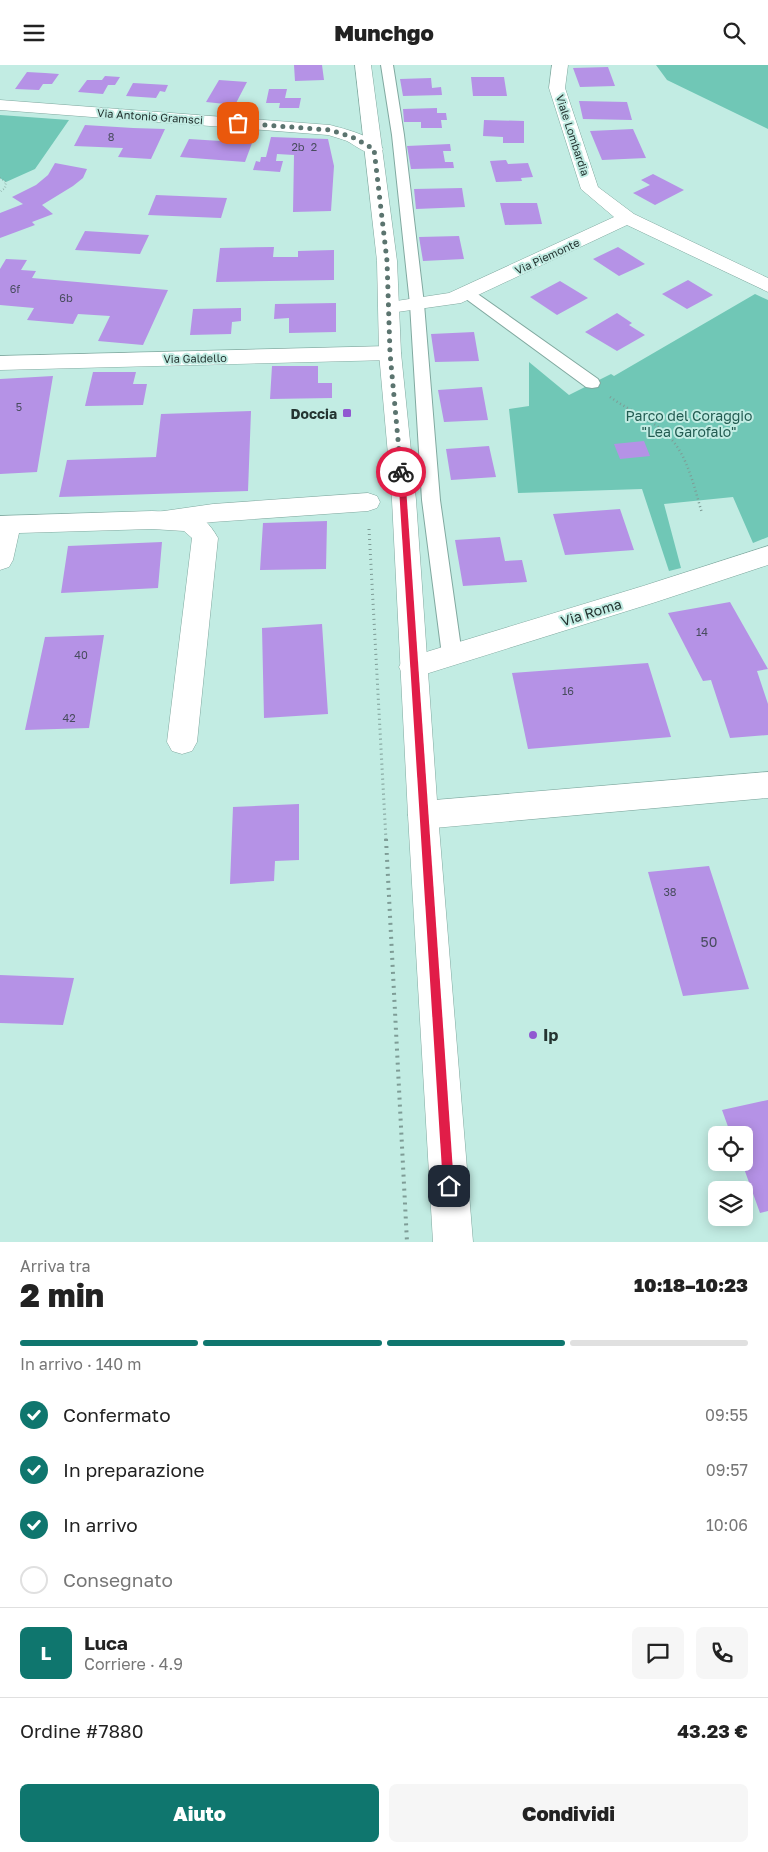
<!DOCTYPE html>
<html lang="it">
<head>
<meta charset="utf-8">
<style>
	:root { --surface:#fff; --page:#f6f6f6; --text:#222; --muted:#767676; --line:#e0e0e0; --accent:#0f766e }
	body { margin:0; font-family:"Golos Text",sans-serif; background:var(--page); color:var(--text); height:100vh; display:flex; flex-direction:column; font-size:19px; white-space:nowrap }
	* { box-sizing:border-box; margin:0 }
	p { font-size:16px; color:var(--muted) }
	.icon { flex:none; width:28px; height:28px; fill:none; stroke:currentColor; stroke-width:2; stroke-linecap:round; stroke-linejoin:round }
	.map { position:relative; height:1177px; overflow:hidden }
	.panel { display:flex; flex-direction:column; background:var(--surface); flex:1 }
	.panel>* { flex:none }
	.buttons { position:absolute; left:708px; top:1061px; display:grid; gap:10px }
	.buttons a { display:grid; place-items:center; width:45px; height:45px; border-radius:8px; background:var(--surface); box-shadow:0 2px 12px #0003; font-size:25px }
	.pin { position:absolute; display:grid; place-items:center; width:42px; height:42px; color:#fff; margin:-21px; border-radius:10px; box-shadow:0 2px 8px #0006 }
	.courier { position:absolute; display:grid; place-items:center; width:50px; height:50px; margin:-25px; border:4px solid #e11d48; border-radius:50%; background:#fff; color:#222; box-shadow:0 1px 6px #0007 }
	.summary em { font-style:normal; font-weight:800 }
	.summary div { display:flex; flex-direction:column-reverse }
	.summary { display:flex; align-items:center; justify-content:space-between; height:85px; padding:0 20px }
	h1 { font-size:32px; font-weight:800; line-height:38px }
	.bar { display:grid; grid-template-columns:repeat(4,1fr); gap:8px 5px; align-content:center; height:60px; padding:0 20px }
	.bar i { height:6px; border-radius:4px; background:var(--line) }
	.bar .active { background:var(--accent) }
	.bar p { grid-column:span 4 }
	.line { display:flex; align-items:center; gap:12px; padding:0 20px; border-top:1px solid var(--line) }
	.line div { flex:1 }
	.round { display:grid; place-items:center; flex:none; width:52px; height:52px; border-radius:8px; background:var(--page) }
	ol { padding:0 20px; list-style:none }
	li { display:flex; align-items:center; gap:15px; height:55px }
	li p { margin-inline-start:auto }
	li .icon { padding:5px; border-radius:50%; background:var(--accent); color:#fff; stroke-width:4 }
	li:last-child { color:var(--muted) }
	li i { width:28px; height:28px; border:2px solid var(--line); border-radius:50% }
	.primary-button { display:flex; gap:10px; margin-top:auto; padding:10px 20px }
	.primary-button a { flex:1; height:58px; border-radius:8px; background:var(--accent); color:#fff; font-size:20px; font-weight:800; line-height:58px; text-align:center }
	.primary-button a+a { background:var(--page); color:var(--text) }
	header { display:flex; justify-content:space-between; align-items:center; height:65px; padding:0 20px; background:var(--surface); font-size:22px; font-weight:800 }
	.map>svg:first-child { display:block }
	.green { fill:#70c7b6 }
	.building { fill:#b592e6 }
	.lines { fill:none; stroke-linecap:round; stroke-linejoin:round }
	.service-casing { stroke:#81a9a0; stroke-width:2 }
	.pedestrian-casing { stroke:#81a9a0; stroke-width:1 }
	.minor-casing { stroke:#81a9a0; stroke-width:1 }
	.primary-casing { stroke:#81a9a0; stroke-width:1 }
	.path-far3 { stroke:#7e9c96; stroke-width:2; stroke-dasharray:0.5 2.5; stroke-linecap:butt }
	.path-far2 { stroke:#7e9c96; stroke-width:2.5; stroke-dasharray:1 3; stroke-linecap:butt }
	.path-far1 { stroke:#7e9c96; stroke-width:3; stroke-dasharray:1 4; stroke-linecap:butt }
	.path { stroke:#7e9c96; stroke-width:4; stroke-dasharray:2 5; stroke-linecap:butt }
	.service { fill:#fff; fill-rule:evenodd }
	.pedestrian { fill:#fff; fill-rule:evenodd }
	.minor { fill:#fff; fill-rule:evenodd }
	.primary { fill:#fff; fill-rule:evenodd }
	.route { fill:#e11d48 }
	.done { stroke:#5b746f; stroke-width:5; stroke-dasharray:0 9 }
	.poi-dot { fill:#9159d1; stroke:#c2ece3; stroke-width:2 }
	.labels { text-anchor:middle; dominant-baseline:central; stroke-width:4; stroke-linejoin:round; paint-order:stroke }
	.far-street-label { font-size:11px; fill:#243431; stroke:#c2ece3 }
	.number-label { font-size:11px; fill:#484c5e }
	.poi-label { font-size:14px; font-weight:bold; fill:#243431; stroke:#c2ece3; text-anchor:end }
	.park-label { font-size:14px; fill:#225b51; stroke:#c2ece3 }
	.street-label { font-size:14px; fill:#243431; stroke:#c2ece3 }
	.near-number-label { font-size:14px; fill:#484c5e }
	.near-poi-label { font-size:16px; font-weight:bold; fill:#243431; stroke:#c2ece3; text-anchor:start }
</style>
</head>
<body>
<header><svg class="icon" aria-label="menu" viewBox="0 0 24 24"><path d="M4 6h16M4 12h16M4 18h16"/></svg>Munchgo<svg class="icon" aria-label="search" viewBox="0 0 24 24"><circle cx="10" cy="10" r="6"/><path d="M15 15l6 6"/></svg></header>
<div class="map">
<svg width="768" height="1177" viewBox="0 0 768 1177">
	<rect width="100%" height="100%" fill="#c2ece3"/>
	<path class="green" d="M656,0H768V64L667,15Z
		M0,50L69,55L35,104L6,117L0,113Z
		M755,229L768,235V472L753,478L733,432L664,439L681,503L669,506L642,424L518,428L509,344L529,341V297L569,330L611,309L614,311Z"/>
	<path class="building" d="M294,0H322L324,15L295,16Z
		M608,2L615,21L580,22L573,3Z
		M27,7L45,8L59,9L52,19H43L39,25L15,24Z
		M105,11L120,12L115,20H108L103,29L78,27L87,15H102Z
		M471,12H504L507,31H473Z
		M431,13L432,23L441,22L442,30L403,31L400,14Z
		M219,15L247,17L235,40L206,37Z
		M133,18L168,20L165,27L160,26L156,33L126,31Z
		M269,24H287L285,33H301L299,43H279L280,38H266Z
		M579,36L627,37L632,55L583,54Z
		M437,43V48H446L447,55H441L442,63H421V57H404L403,44Z
		M484,55L524,56V78H503V72L483,71Z
		M85,60L133,63L165,64L151,94L118,92L123,83L74,81Z
		M633,64L646,93L602,95L590,66Z
		M271,72L328,74L334,101L331,146L293,147L294,90L277,89L276,96H283L280,107L253,105L256,96L260,97L261,92H266Z
		M189,74L252,78L245,97L180,92Z
		M450,79L451,86H443L445,97H453L454,103L411,104L407,81Z
		M506,95L508,99L528,98L533,112L521,113L522,116L496,117L490,96Z
		M55,98L87,104L83,113L73,121L42,140L53,149L32,157L35,160L0,173V148L23,139L12,132L36,120L48,110Z
		M653,109L684,125L655,140L633,128L650,120L641,115Z
		M462,123L465,142L416,144L414,124Z
		M156,130L227,133L221,153L148,150Z
		M500,138H537L542,159L505,160Z
		M85,166L149,170L140,189L75,185Z
		M459,171L464,194L423,196L419,172Z
		M274,182L273,192H298V186L334,185V215L216,217L220,183Z
		M618,182L645,199L619,211L593,194Z
		M6,194L27,195L21,205L36,206L32,213L168,225L143,280L98,276L110,251L78,249L73,259L27,255L34,243L0,240V204Z
		M688,215L713,230L687,244L662,229Z
		M560,216L588,233L557,250L530,232Z
		M336,238V267L289,268V253L274,254L275,239Z
		M241,243V256L232,257L231,269L190,270L193,244Z
		M617,248L632,258L629,260L645,270L617,286L585,267Z
		M474,267L479,296L435,297L431,269Z
		M272,301H318V318H332V333L270,334Z
		M93,307H136L133,319H147L143,340L85,341Z
		M53,311L37,407L0,409V314Z
		M482,322L488,355L444,357L438,325Z
		M251,346L248,426L59,432L67,395L156,392L161,349Z
		M644,376L650,391L620,394L614,379Z
		M489,381L496,412L451,415L446,384Z
		M620,444L634,485L565,490L553,449Z
		M327,456L326,504L260,505L263,458Z
		M500,472L505,496L522,495L527,517L463,521L455,475Z
		M162,477L158,523L61,528L68,481Z
		M730,537L768,604L757,606L768,639V670L730,673L711,615L703,616L668,548Z
		M322,559L328,649L264,653L262,563Z
		M104,570L89,663L25,665L45,572Z
		M648,598L671,672L528,684L512,608Z
		M299,739V795L275,796L274,816L230,819L233,742Z
		M709,801L749,924L683,931L648,807Z
		M0,910L74,913L63,960L0,958Z
		M768,1035V1146L760,1148L742,1098H744V1070H731L722,1045Z"/>
	<g class="lines">
		<g class="service-casing">
			<path id="service" d="M381,0H393L404,70L424,239L440,435L462,590L459,596L452,598L445,596L442,590L422,435L410,239L392,70Z
				M467,224L472,225L598,314L600,318L598,322L592,323L586,322L462,231L460,228L462,225Z"/>
		</g>
		<g class="pedestrian-casing">
			<path id="pedestrian" d="M368,428L377,431L380,437L377,443L368,446L213,457L159,463L150,460L147,454L150,448L213,439Z"/>
		</g>
		<g class="minor-casing">
			<path id="minor" d="M552,0H568L565,23L598,122L634,149L768,213V227L627,160L461,238L390,248L383,246L380,242L383,238L449,228L614,152L581,124L549,23Z
				M0,35L330,60C345,64 374,71 383,84L380,88C367,91 358,82 347,76C341,74 335,72 328,70L0,45Z
				M390,281L398,283L401,288L398,293L390,295L0,305V291Z
				M152,446C185,448 200,441 218,473L197,677L192,686L182,689L172,686L167,677L192,473L184,466L152,464L19,468L13,495L9,502L0,505V451Z
				M768,481V500L656,537L413,613L403,610L399,602L403,594L413,591L643,521Z
				M768,707V733L423,764L412,760L408,750L412,740L423,736Z"/>
		</g>
		<g class="primary-casing">
			<path id="primary" d="M355,0H371L397,196L401,288L416,435L438,750L473,1177H433L408,750L392,435L379,288L377,196Z"/>
		</g>
		<path class="path-far3" d="M0,113L6,117L5,123L0,127"/>
		<path class="path-far2" d="M610,332C627,344 646,352 662,365C687,385 693,419 702,448"/>
		<path class="path-far1" d="M369,464L386,775"/>
		<path class="path" d="M386,774L407,1177"/>
		<use href="#service" class="service"/>
		<use href="#pedestrian" class="pedestrian"/>
		<use href="#minor" class="minor"/>
		<use href="#primary" class="primary"/>
	</g>
	<path class="route" d="M401,404L405,407L454,1121L453,1125L449,1127L445,1125L443,1121L398,407Z"/>
	<g class="lines">
		<path class="done" d="M238,58L330,65L352,72L374,84L387,196L390,288L401,407"/>
	</g>
	<g class="poi-dot">
		<rect x="342" y="343" width="10" height="10" rx="2.5"/>
		<circle cx="533" cy="970" r="5"/>
	</g>
	<g class="labels">
		<g class="far-street-label">
			<text transform="translate(150 51) rotate(4)">Via Antonio Gramsci</text>
			<text transform="translate(573 70) rotate(72)">Viale Lombardia</text>
			<text transform="translate(547 191) rotate(-25)">Via Piemonte</text>
			<text transform="translate(195 293) rotate(-1)">Via Galdello</text>
		</g>
		<g class="number-label">
			<text x="111" y="71">8</text>
			<text x="298" y="81">2b</text>
			<text x="314" y="81">2</text>
			<text x="15" y="223">6f</text>
			<text x="66" y="232">6b</text>
			<text x="19" y="341">5</text>
			<text x="702" y="566">14</text>
			<text x="81" y="589">40</text>
			<text x="568" y="625">16</text>
			<text x="69" y="652">42</text>
			<text x="670" y="826">38</text>
		</g>
		<g class="poi-label">
			<text x="337" y="348">Doccia</text>
		</g>
		<g class="park-label">
			<text x="689" y="350">Parco del Coraggio<tspan x="689" dy="16">"Lea Garofalo"</tspan></text>
		</g>
		<g class="street-label">
			<text transform="translate(591 547) rotate(-17)">Via Roma</text>
		</g>
		<g class="near-number-label">
			<text x="709" y="876">50</text>
		</g>
		<g class="near-poi-label">
			<text x="543" y="970">Ip</text>
		</g>
	</g>
</svg>
<div class="buttons">
<a><svg class="icon" aria-label="locate" viewBox="0 0 24 24"><circle cx="12" cy="12" r="6"/><path d="M12 2v4M12 18v4M2 12h4M18 12h4"/></svg></a>
<a><svg class="icon" aria-label="layers" viewBox="0 0 24 24"><path d="M12 4l9 5-9 5-9-5zM3 14l9 5 9-5"/></svg></a>
</div>
<div class="pin" style="left:238px;top:58px;background:#ea580c"><svg class="icon" aria-label="bag" viewBox="0 0 24 24"><path d="M5 8h14l-1 12H6zM9 8a3 3 0 0 1 6 0"/></svg></div>
<div class="pin" style="left:449px;top:1121px;background:#1f2937"><svg class="icon" aria-label="home" viewBox="0 0 24 24"><path d="M3 11l9-7 9 7M6 9v11h12V9"/></svg></div>
<div class="courier" style="left:401px;top:407px"><svg class="icon" aria-label="bike" viewBox="0 0 24 24"><circle cx="6" cy="16" r="4"/><circle cx="18" cy="16" r="4"/><path d="M6 16l4-8h5l3 8M10 8l3 8H6M13 5h3"/></svg></div>
</div>
<section class="panel">
<div class="summary"><div><h1>2 min</h1><p>Arriva tra</p></div><em>10:18–10:23</em></div>
<div class="bar"><i class="active"></i><i class="active"></i><i class="active"></i><i></i><p>In arrivo · 140 m</p></div>
<ol>
<li><svg class="icon" aria-label="check" viewBox="0 0 24 24"><path d="M5 12l5 5 9-10"/></svg>Confermato<p>09:55</p></li>
<li><svg class="icon" aria-label="check" viewBox="0 0 24 24"><path d="M5 12l5 5 9-10"/></svg>In preparazione<p>09:57</p></li>
<li><svg class="icon" aria-label="check" viewBox="0 0 24 24"><path d="M5 12l5 5 9-10"/></svg>In arrivo<p>10:06</p></li>
<li><i></i>Consegnato</li>
</ol>
<div class="line" style="height:90px"><b class="round" style="background:var(--accent);color:#fff">L</b><div><b>Luca</b><p>Corriere · 4.9</p></div><a class="round"><svg class="icon" aria-label="chat" viewBox="0 0 24 24"><path d="M4 5h16v11H9l-5 4z"/></svg></a><a class="round"><svg class="icon" aria-label="phone" viewBox="0 0 24 24"><path d="M5 4h4l2 5-3 2q2 4 5 5l2-3 5 2v4C11 20 4 13 5 4z"/></svg></a></div>
<div class="line" style="height:65px"><div>Ordine #7880</div><b>43.23 €</b></div>
<div class="primary-button"><a>Aiuto</a><a>Condividi</a></div>
</section>
</body>
</html>
